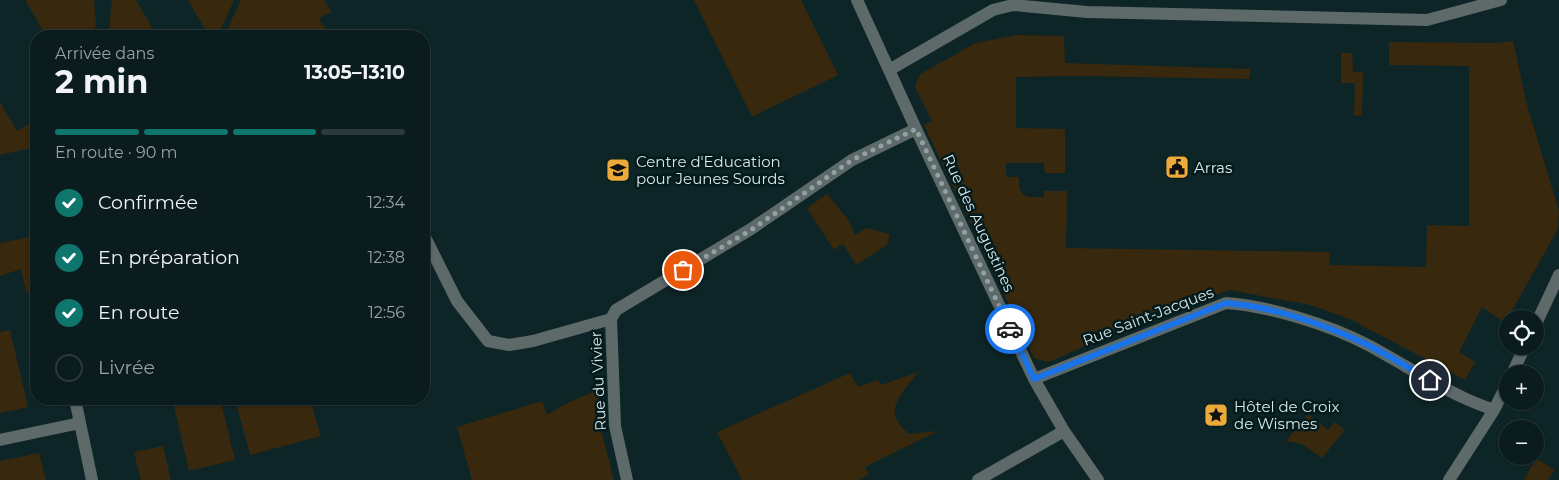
<!DOCTYPE html>
<html lang="fr">
<head>
<meta charset="utf-8">
<style>
	:root { --surface:#0a1c1d; --page:#18292a; --text:#f1f3f6; --muted:#99a1a4; --line:#2a3a3b; --accent:#0f766e }
	body { margin:0; font-family:Montserrat,sans-serif; background:var(--page); color:var(--text); height:100vh; display:flex; flex-direction:column; font-size:19px; white-space:nowrap }
	* { box-sizing:border-box; margin:0 }
	p { font-size:16px; color:var(--muted) }
	.icon { flex:none; width:28px; height:28px; fill:none; stroke:currentColor; stroke-width:2; stroke-linecap:round; stroke-linejoin:round }
	.map { position:relative; flex:1; overflow:hidden }
	.drawer { position:absolute; left:30px; top:30px; width:400px; height:375px; display:flex; flex-direction:column; background:var(--surface); border-radius:20px; box-shadow:0 1px 4px #0004,0 0 0 1px var(--line) }
	.drawer>* { flex:none }
	.fabs { position:absolute; left:1499px; top:310px; display:grid; gap:10px }
	.fabs a { display:grid; place-items:center; width:45px; height:45px; border-radius:50%; background:var(--surface); box-shadow:0 1px 4px #0004,0 0 0 1px var(--line); font-size:25px }
	.pin { position:absolute; display:grid; place-items:center; width:42px; height:42px; color:#fff; margin:-21px; border:2px solid #fff; border-radius:50%; box-shadow:0 1px 5px #0007 }
	.courier { position:absolute; display:grid; place-items:center; width:50px; height:50px; margin:-25px; border:4px solid #1a73e8; border-radius:50%; background:#fff; color:#222; box-shadow:0 1px 6px #0007 }
	.overview em { font-style:normal; font-weight:700 }
	.overview div { display:flex; flex-direction:column-reverse }
	.overview { display:flex; align-items:center; justify-content:space-between; height:85px; padding:0 25px }
	h1 { font-size:32px; font-weight:700; line-height:38px }
	.bar { display:grid; grid-template-columns:repeat(4,1fr); gap:8px 5px; align-content:center; height:60px; padding:0 25px }
	.bar i { height:6px; border-radius:4px; background:var(--line) }
	.bar .on { background:var(--accent) }
	.bar p { grid-column:span 4 }
	ol { padding:0 25px; list-style:none }
	li { display:flex; align-items:center; gap:15px; height:55px }
	li p { margin-inline-start:auto }
	li .icon { padding:5px; border-radius:50%; background:var(--accent); color:#fff; stroke-width:4 }
	li:last-child { color:var(--muted) }
	li i { width:28px; height:28px; border:2px solid var(--line); border-radius:50% }
	.map>svg:first-child { display:block }
	.green { fill:#38280d }
	.lines { fill:none; stroke-linecap:round; stroke-linejoin:round }
	.service { stroke:#5e6969; stroke-width:12 }
	.minor { stroke:#5e6969; stroke-width:12 }
	.done { stroke:#92a2a4; stroke-width:5; stroke-dasharray:0 9 }
	.route { stroke:#1a73e8; stroke-width:6 }
	.labels { text-anchor:middle; dominant-baseline:central; stroke-width:5; stroke-linejoin:round; paint-order:stroke }
	.poi-label { font-size:15px; fill:#d9e6e8; stroke:#041b1d; text-anchor:start }
	.street-label { font-size:15px; fill:#d9e6e8; stroke:#041b1d }
</style>
</head>
<body>
<div class="map">
<svg width="1559" height="480" viewBox="0 0 1559 480">
	<rect width="100%" height="100%" fill="#0e2527"/>
	<path class="green" d="M25,0H94L96,21L94,36H46Z
		M112,0H136L157,36H108Z
		M188,0H234L218,36H209Z
		M241,0H324L331,12L319,18L329,36H224Z
		M694,0H801L838,75L752,117Z
		M1017,35L1064,36L1065,63L1251,69L1249,79L1076,76L1016,77V128L1065,129V173H1045L1044,163H1006V177H1019V187L1022,194L1028,197H1044V191H1067L1066,248L1329,252L1330,265L1426,267L1427,225L1469,226V66L1389,65V42L1495,43L1513,41L1527,105L1559,211L1558,229L1505,323L1482,307L1459,352L1475,362L1465,380L1350,319L1310,305L1230,290L1153,316L1049,362L1034,358L924,125L932,121L915,87L920,74L976,43Z
		M1341,53H1352L1353,72H1363L1362,116L1354,115L1355,83H1341Z
		M0,102L17,131L36,120V147L0,155Z
		M827,194L847,218L855,235L866,228L890,234L887,245L856,265L843,244L834,250L807,208Z
		M36,236V293L29,294L26,291L21,269L0,276V243Z
		M10,330L28,407L0,413V332Z
		M918,372C902,395 880,410 909,434L938,431L865,467L869,474L859,480H742L717,432L850,373L858,387L878,380L881,385Z
		M600,389V426L614,480H472L457,427L542,401L547,415L563,405Z
		M188,399H220L235,460L189,471L173,402Z
		M235,399H310L321,436L250,455Z
		M1308,414L1328,430L1335,422L1345,430L1322,458L1302,444L1286,441Z
		M163,446L171,480H141L134,452Z
		M39,453L46,480H0V461Z
		M1536,458L1554,470L1548,480H1524Z"/>
	<g class="lines">
		<path class="service" d="M424,235L457,301L488,341L509,345L533,341L611,319
			M616,310L751,229L852,160L916,129
			M75,399L92,480
			M0,440L80,423"/>
		<path class="minor" d="M857,0L916,129L1034,379L1064,431L1098,480
			M889,70L993,10L1013,5L1087,12L1427,20L1501,0
			M616,310L611,319L615,426L627,480
			M1535,326L1559,275
			M1512,374L1525,346
			M1034,379L1226,303C1269,306 1330,325 1368,345C1400,362 1430,382 1462,397C1472,402 1483,406 1494,410
			M978,480L1064,431
			M1449,480L1494,410L1508,382"/>
	</g>
	<g class="lines">
		<path class="done" d="M683,270L751,230L852,160L916,129L1010,329"/>
		<path class="route" d="M1010,329L1034,379L1226,303C1274,307 1323,324 1366,344C1388,355 1409,368 1430,380"/>
	</g>
	<defs>
		<g id="civic-square" transform="scale(1.25)"><rect x="-9" y="-9" width="18" height="18" rx="4" fill="#ebaa39" stroke="#041b1d"/><path d="M-.6-6.5H3V-4.5H.6V-3L4-1V1h2V6H-6V1h2V-1L-.6-3ZM-1.2 2.5V6h2.4V2.5Z" fill="#111"/></g>
		<g id="school-square" transform="scale(1.25)"><rect x="-9" y="-9" width="18" height="18" rx="4" fill="#ebaa39" stroke="#041b1d"/><path d="M0-5L7-2L0 1L-7-2ZM-4 1L0 2.5L4 1V4Q0 6-4 4Z" fill="#111"/></g>
		<g id="sight-square" transform="scale(1.25)"><rect x="-9" y="-9" width="18" height="18" rx="4" fill="#ebaa39" stroke="#041b1d"/><path d="M0-6L1.8-2.2L6-1.7L2.9 1.2L3.7 5.4L0 3.3L-3.7 5.4L-2.9 1.2L-6-1.7L-1.8-2.2Z" fill="#111"/></g>
	</defs>
	<g fill-rule="evenodd">
		<use href="#civic-square" x="1177" y="167"/>
		<use href="#school-square" x="618" y="170"/>
		<use href="#sight-square" x="1216" y="415"/>
	</g>
	<g class="labels">
		<g class="poi-label">
			<text x="636" y="161">Centre d'Education<tspan x="636" dy="17">pour Jeunes Sourds</tspan></text>
			<text x="1194" y="167">Arras</text>
			<text x="1234" y="406">Hôtel de Croix<tspan x="1234" dy="17">de Wismes</tspan></text>
		</g>
		<g class="street-label">
			<text transform="translate(979 223) rotate(65)">Rue des Augustines</text>
			<text transform="translate(1148 316) rotate(-21)">Rue Saint-Jacques</text>
			<text transform="translate(598 381) rotate(-93)">Rue du Vivier</text>
		</g>
	</g>
</svg>
<div class="fabs">
<a><svg class="icon" aria-label="locate" viewBox="0 0 24 24"><circle cx="12" cy="12" r="6"/><path d="M12 2v4M12 18v4M2 12h4M18 12h4"/></svg></a>
<a>+</a>
<a>−</a>
</div>
<div class="pin" style="left:683px;top:270px;background:#ea580c"><svg class="icon" aria-label="bag" viewBox="0 0 24 24"><path d="M5 8h14l-1 12H6zM9 8a3 3 0 0 1 6 0"/></svg></div>
<div class="pin" style="left:1430px;top:380px;background:#1f2937"><svg class="icon" aria-label="home" viewBox="0 0 24 24"><path d="M3 11l9-7 9 7M6 9v11h12V9"/></svg></div>
<div class="courier" style="left:1010px;top:329px"><svg class="icon" aria-label="car" viewBox="0 0 24 24"><path d="M5 17H2v-5l4-1 3-4h7l3 4 3 1v5h-3M9 17h6M6 11h13"/><circle cx="7" cy="17" r="2"/><circle cx="17" cy="17" r="2"/></svg></div>
<section class="drawer">
<div class="overview"><div><h1>2 min</h1><p>Arrivée dans</p></div><em>13:05–13:10</em></div>
<div class="bar"><i class="on"></i><i class="on"></i><i class="on"></i><i></i><p>En route · 90 m</p></div>
<ol>
<li><svg class="icon" aria-label="check" viewBox="0 0 24 24"><path d="M5 12l5 5 9-10"/></svg>Confirmée<p>12:34</p></li>
<li><svg class="icon" aria-label="check" viewBox="0 0 24 24"><path d="M5 12l5 5 9-10"/></svg>En préparation<p>12:38</p></li>
<li><svg class="icon" aria-label="check" viewBox="0 0 24 24"><path d="M5 12l5 5 9-10"/></svg>En route<p>12:56</p></li>
<li><i></i>Livrée</li>
</ol>
</section>
</div>
</body>
</html>
